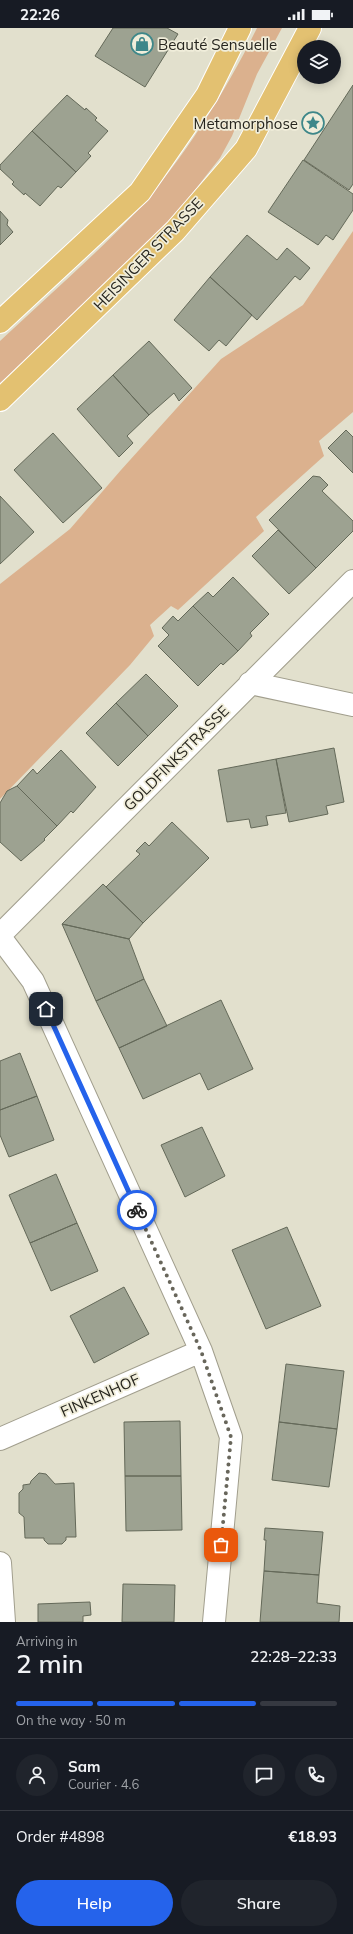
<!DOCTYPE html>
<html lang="en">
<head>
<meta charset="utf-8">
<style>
	:root { --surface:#171b24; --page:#20242c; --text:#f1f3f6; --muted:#9ea1a6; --line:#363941; --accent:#2563eb }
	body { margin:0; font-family:Mulish,sans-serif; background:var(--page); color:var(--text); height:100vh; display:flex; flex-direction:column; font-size:15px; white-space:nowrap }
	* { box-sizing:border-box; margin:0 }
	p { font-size:13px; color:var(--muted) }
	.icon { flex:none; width:22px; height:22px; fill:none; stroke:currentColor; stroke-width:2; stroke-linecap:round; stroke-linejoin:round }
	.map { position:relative; height:1594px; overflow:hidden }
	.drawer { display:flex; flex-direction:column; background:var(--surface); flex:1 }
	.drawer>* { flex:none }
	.buttons { position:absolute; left:297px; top:12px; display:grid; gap:8px }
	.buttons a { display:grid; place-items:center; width:44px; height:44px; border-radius:50%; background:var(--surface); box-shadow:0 2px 10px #0003; font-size:20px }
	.pin { position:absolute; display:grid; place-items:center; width:34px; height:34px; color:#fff; margin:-17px; border-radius:8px; box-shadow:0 2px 6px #0006 }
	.courier { position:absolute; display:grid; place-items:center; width:40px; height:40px; margin:-20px; border:3px solid #2563eb; border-radius:50%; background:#fff; color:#222; box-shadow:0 1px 5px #0007 }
	.summary em { font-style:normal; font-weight:600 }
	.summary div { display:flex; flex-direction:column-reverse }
	.summary { display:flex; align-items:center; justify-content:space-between; height:68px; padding:0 16px }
	h1 { font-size:26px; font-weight:600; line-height:30px }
	.bar { display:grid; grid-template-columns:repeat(4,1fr); gap:6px 4px; align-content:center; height:48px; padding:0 16px }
	.bar i { height:5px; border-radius:3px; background:var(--line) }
	.bar .on { background:var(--accent) }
	.bar p { grid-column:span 4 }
	.line { display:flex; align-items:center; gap:10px; padding:0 16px; border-top:1px solid var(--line) }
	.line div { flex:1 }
	.round { display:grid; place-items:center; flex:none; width:42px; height:42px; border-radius:21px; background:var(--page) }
	.action { display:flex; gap:8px; margin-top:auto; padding:8px 16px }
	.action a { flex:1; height:46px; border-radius:24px; background:var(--accent); color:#fff; font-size:16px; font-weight:600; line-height:46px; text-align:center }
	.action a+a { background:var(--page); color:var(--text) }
	.status { display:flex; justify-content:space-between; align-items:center; height:28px; padding:0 20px; background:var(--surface); direction:ltr }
	.status svg { height:11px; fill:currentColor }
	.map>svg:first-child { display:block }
	.green { fill:#dbb18e }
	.building { fill:#9da291; stroke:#646959 }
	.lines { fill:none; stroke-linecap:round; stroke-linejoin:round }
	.minor-casing { stroke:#a19e8d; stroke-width:24 }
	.major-casing { stroke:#fff; stroke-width:24 }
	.minor { stroke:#fff; stroke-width:22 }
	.major { stroke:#e3c171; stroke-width:22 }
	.done { stroke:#68665b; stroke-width:4; stroke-dasharray:0 7.2 }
	.route { stroke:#2563eb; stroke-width:5 }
	.labels { text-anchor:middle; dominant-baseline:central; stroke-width:3.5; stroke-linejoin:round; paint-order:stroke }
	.poi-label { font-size:15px; fill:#26251e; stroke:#f0edda; text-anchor:start }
	.street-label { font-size:15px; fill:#26251e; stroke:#f0edda }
</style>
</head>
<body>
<div class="status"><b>22:26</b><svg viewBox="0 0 49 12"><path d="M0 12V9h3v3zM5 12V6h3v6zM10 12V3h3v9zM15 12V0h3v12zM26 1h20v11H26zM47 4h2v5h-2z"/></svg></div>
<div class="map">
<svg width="353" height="1594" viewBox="0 0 353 1594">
	<rect width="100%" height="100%" fill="#e2e0cd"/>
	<path class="green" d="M257,0H282L257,46L232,108L220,130L205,149L175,188L82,282L0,355V313C45,271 93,229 136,184C183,132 226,63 257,0Z
		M353,203V384L319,413L324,428L256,489L264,503L178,582L171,578L150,597L154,608L130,637L0,771V556L70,501L121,442L221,331L303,277Z"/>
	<path class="building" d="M113,0H167L178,6L145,59L95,28Z
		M353,57V156L349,162L304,132Z
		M67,67L85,82L86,80L97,90L95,92L108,103L88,125L91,128L76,144L32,103Z
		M32,103L76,144L61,160L58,158L40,178L25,165L24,167L12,156L14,154L0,141V137Z
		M303,132L353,166V182L333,212L326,207L318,217L268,184Z
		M0,183L8,192L7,197L13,204L0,217Z
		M247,207L277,232L287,220L310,240L300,252L295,248L257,292L210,249Z
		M210,249L252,287L226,318L219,312L209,323L174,292Z
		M149,313L192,360L179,373L174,365L149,387L113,347Z
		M113,347L149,387L127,408L133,415L119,429L77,381Z
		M346,402L353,409V445L328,420Z
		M53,405L102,460L63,495L14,442Z
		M313,448L320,449L328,457L322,463L353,493V503L316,540L269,492Z
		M0,468L34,504L0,536Z
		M278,502L316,540L289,566L252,528Z
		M233,549L269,586L250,605L252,608L238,623L193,578L208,564L213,569Z
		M193,578L238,623L223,637L221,635L198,658L158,618L169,607L162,600L173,588L178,593Z
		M146,646L178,678L148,708L116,675Z
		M116,675L148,708L118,738L86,705Z
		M334,720L344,774L326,778L328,786L289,794L276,731Z
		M61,722L96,759L73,785L71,783L57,798L17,758L33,741L37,746Z
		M276,731L286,785L266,788L268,797L251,800L249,791L227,794L218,742Z
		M17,758L57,798L44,811L45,812L21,833L0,814V775L7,763Z
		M172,794L209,830L143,895L106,859L140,826L136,823L145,814L149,818Z
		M103,856L143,895L129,911L62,896Z
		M62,896L129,911L144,951L96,973Z
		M144,951L167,998L119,1020L96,973Z
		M221,972L253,1041L208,1062L200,1045L143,1071L119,1020Z
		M20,1025L37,1068L0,1082V1033Z
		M37,1068L54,1112L9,1129L0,1107V1082Z
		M202,1099L225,1148L185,1169L161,1117Z
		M56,1146L77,1195L30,1215L9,1167Z
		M77,1195L98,1243L51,1263L30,1215Z
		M287,1199L321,1278L266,1301L232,1222Z
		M124,1259L149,1306L94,1335L70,1288Z
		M286,1336L344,1343L337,1401L279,1394Z
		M180,1393L181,1448H125L124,1394Z
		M279,1394L337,1401L329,1459L272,1452Z
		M39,1445L46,1446L55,1456L74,1455L76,1509H66V1512L62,1516H48L44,1512V1510H25L24,1489L19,1485V1465L23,1461V1457L30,1456L31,1453Z
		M125,1448H181L182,1502L126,1503Z
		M265,1500L323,1504L319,1547L264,1543L266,1512H264Z
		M264,1543L319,1547L317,1575L340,1578L339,1594H260Z
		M123,1556L175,1557L174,1594H122Z
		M90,1574L91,1587L83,1588V1594H38V1576Z"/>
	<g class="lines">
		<g class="minor-casing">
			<path id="minor" d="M250,655L353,677
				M0,907L353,553
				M0,909L33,953L201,1323L231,1409L214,1594
				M0,1411L201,1323
				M0,1535L4,1594"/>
		</g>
		<g class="major-casing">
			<path id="major" d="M0,294L140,164L207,67L240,0
				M0,372L175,203L246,121L310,0"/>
		</g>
		<use href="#minor" class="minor"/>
		<use href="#major" class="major"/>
	</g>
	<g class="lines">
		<path class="done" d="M137,1182L201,1323L231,1409L221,1517"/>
		<path class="route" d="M46,981L137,1182"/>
	</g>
	<defs>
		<g id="shop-ring" transform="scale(1.15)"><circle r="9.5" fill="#f0edda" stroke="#3e8789" stroke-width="1.5"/><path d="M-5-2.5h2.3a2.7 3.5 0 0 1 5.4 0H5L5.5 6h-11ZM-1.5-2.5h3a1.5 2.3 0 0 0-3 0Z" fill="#3e8789"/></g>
		<g id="sight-ring" transform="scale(1.15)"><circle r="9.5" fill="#f0edda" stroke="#3e8789" stroke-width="1.5"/><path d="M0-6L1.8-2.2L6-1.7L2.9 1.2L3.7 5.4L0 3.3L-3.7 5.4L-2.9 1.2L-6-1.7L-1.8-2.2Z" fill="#3e8789"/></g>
	</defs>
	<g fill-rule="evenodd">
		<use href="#shop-ring" x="142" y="16"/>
		<use href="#sight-ring" x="313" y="95"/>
	</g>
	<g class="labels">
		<g class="poi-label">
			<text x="158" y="16">Beauté Sensuelle</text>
			<text x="298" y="95" text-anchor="end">Metamorphose</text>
		</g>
		<g class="street-label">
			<text transform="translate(148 226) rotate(-46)">HEISINGER STRASSE</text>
			<text transform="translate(176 730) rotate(-45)">GOLDFINKSTRASSE</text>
			<text transform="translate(100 1367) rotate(-24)">FINKENHOF</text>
		</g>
	</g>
</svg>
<div class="buttons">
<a><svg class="icon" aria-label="layers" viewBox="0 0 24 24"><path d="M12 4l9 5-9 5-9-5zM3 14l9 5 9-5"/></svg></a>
</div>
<div class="pin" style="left:221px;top:1517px;background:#ea580c"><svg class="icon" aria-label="bag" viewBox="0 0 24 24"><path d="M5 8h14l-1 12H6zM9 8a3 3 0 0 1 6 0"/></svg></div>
<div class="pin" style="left:46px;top:981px;background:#1f2937"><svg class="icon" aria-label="home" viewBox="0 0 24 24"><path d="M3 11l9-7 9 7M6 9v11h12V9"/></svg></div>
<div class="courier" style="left:137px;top:1182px"><svg class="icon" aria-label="bike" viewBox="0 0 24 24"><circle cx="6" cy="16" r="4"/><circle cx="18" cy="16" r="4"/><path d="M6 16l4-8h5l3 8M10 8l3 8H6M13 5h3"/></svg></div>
</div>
<section class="drawer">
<div class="summary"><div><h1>2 min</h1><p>Arriving in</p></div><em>22:28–22:33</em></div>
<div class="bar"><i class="on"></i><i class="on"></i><i class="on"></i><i></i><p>On the way · 50 m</p></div>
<div class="line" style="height:72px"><a class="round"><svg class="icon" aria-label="person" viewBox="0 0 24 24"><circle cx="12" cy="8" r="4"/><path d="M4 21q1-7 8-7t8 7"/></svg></a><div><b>Sam</b><p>Courier · 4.6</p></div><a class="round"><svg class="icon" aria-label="chat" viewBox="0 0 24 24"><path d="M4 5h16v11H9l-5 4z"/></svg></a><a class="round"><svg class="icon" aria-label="phone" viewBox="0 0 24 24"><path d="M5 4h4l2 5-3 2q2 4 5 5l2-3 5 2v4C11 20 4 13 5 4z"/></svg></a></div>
<div class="line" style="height:52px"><div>Order #4898</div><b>€18.93</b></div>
<div class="action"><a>Help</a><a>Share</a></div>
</section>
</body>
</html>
